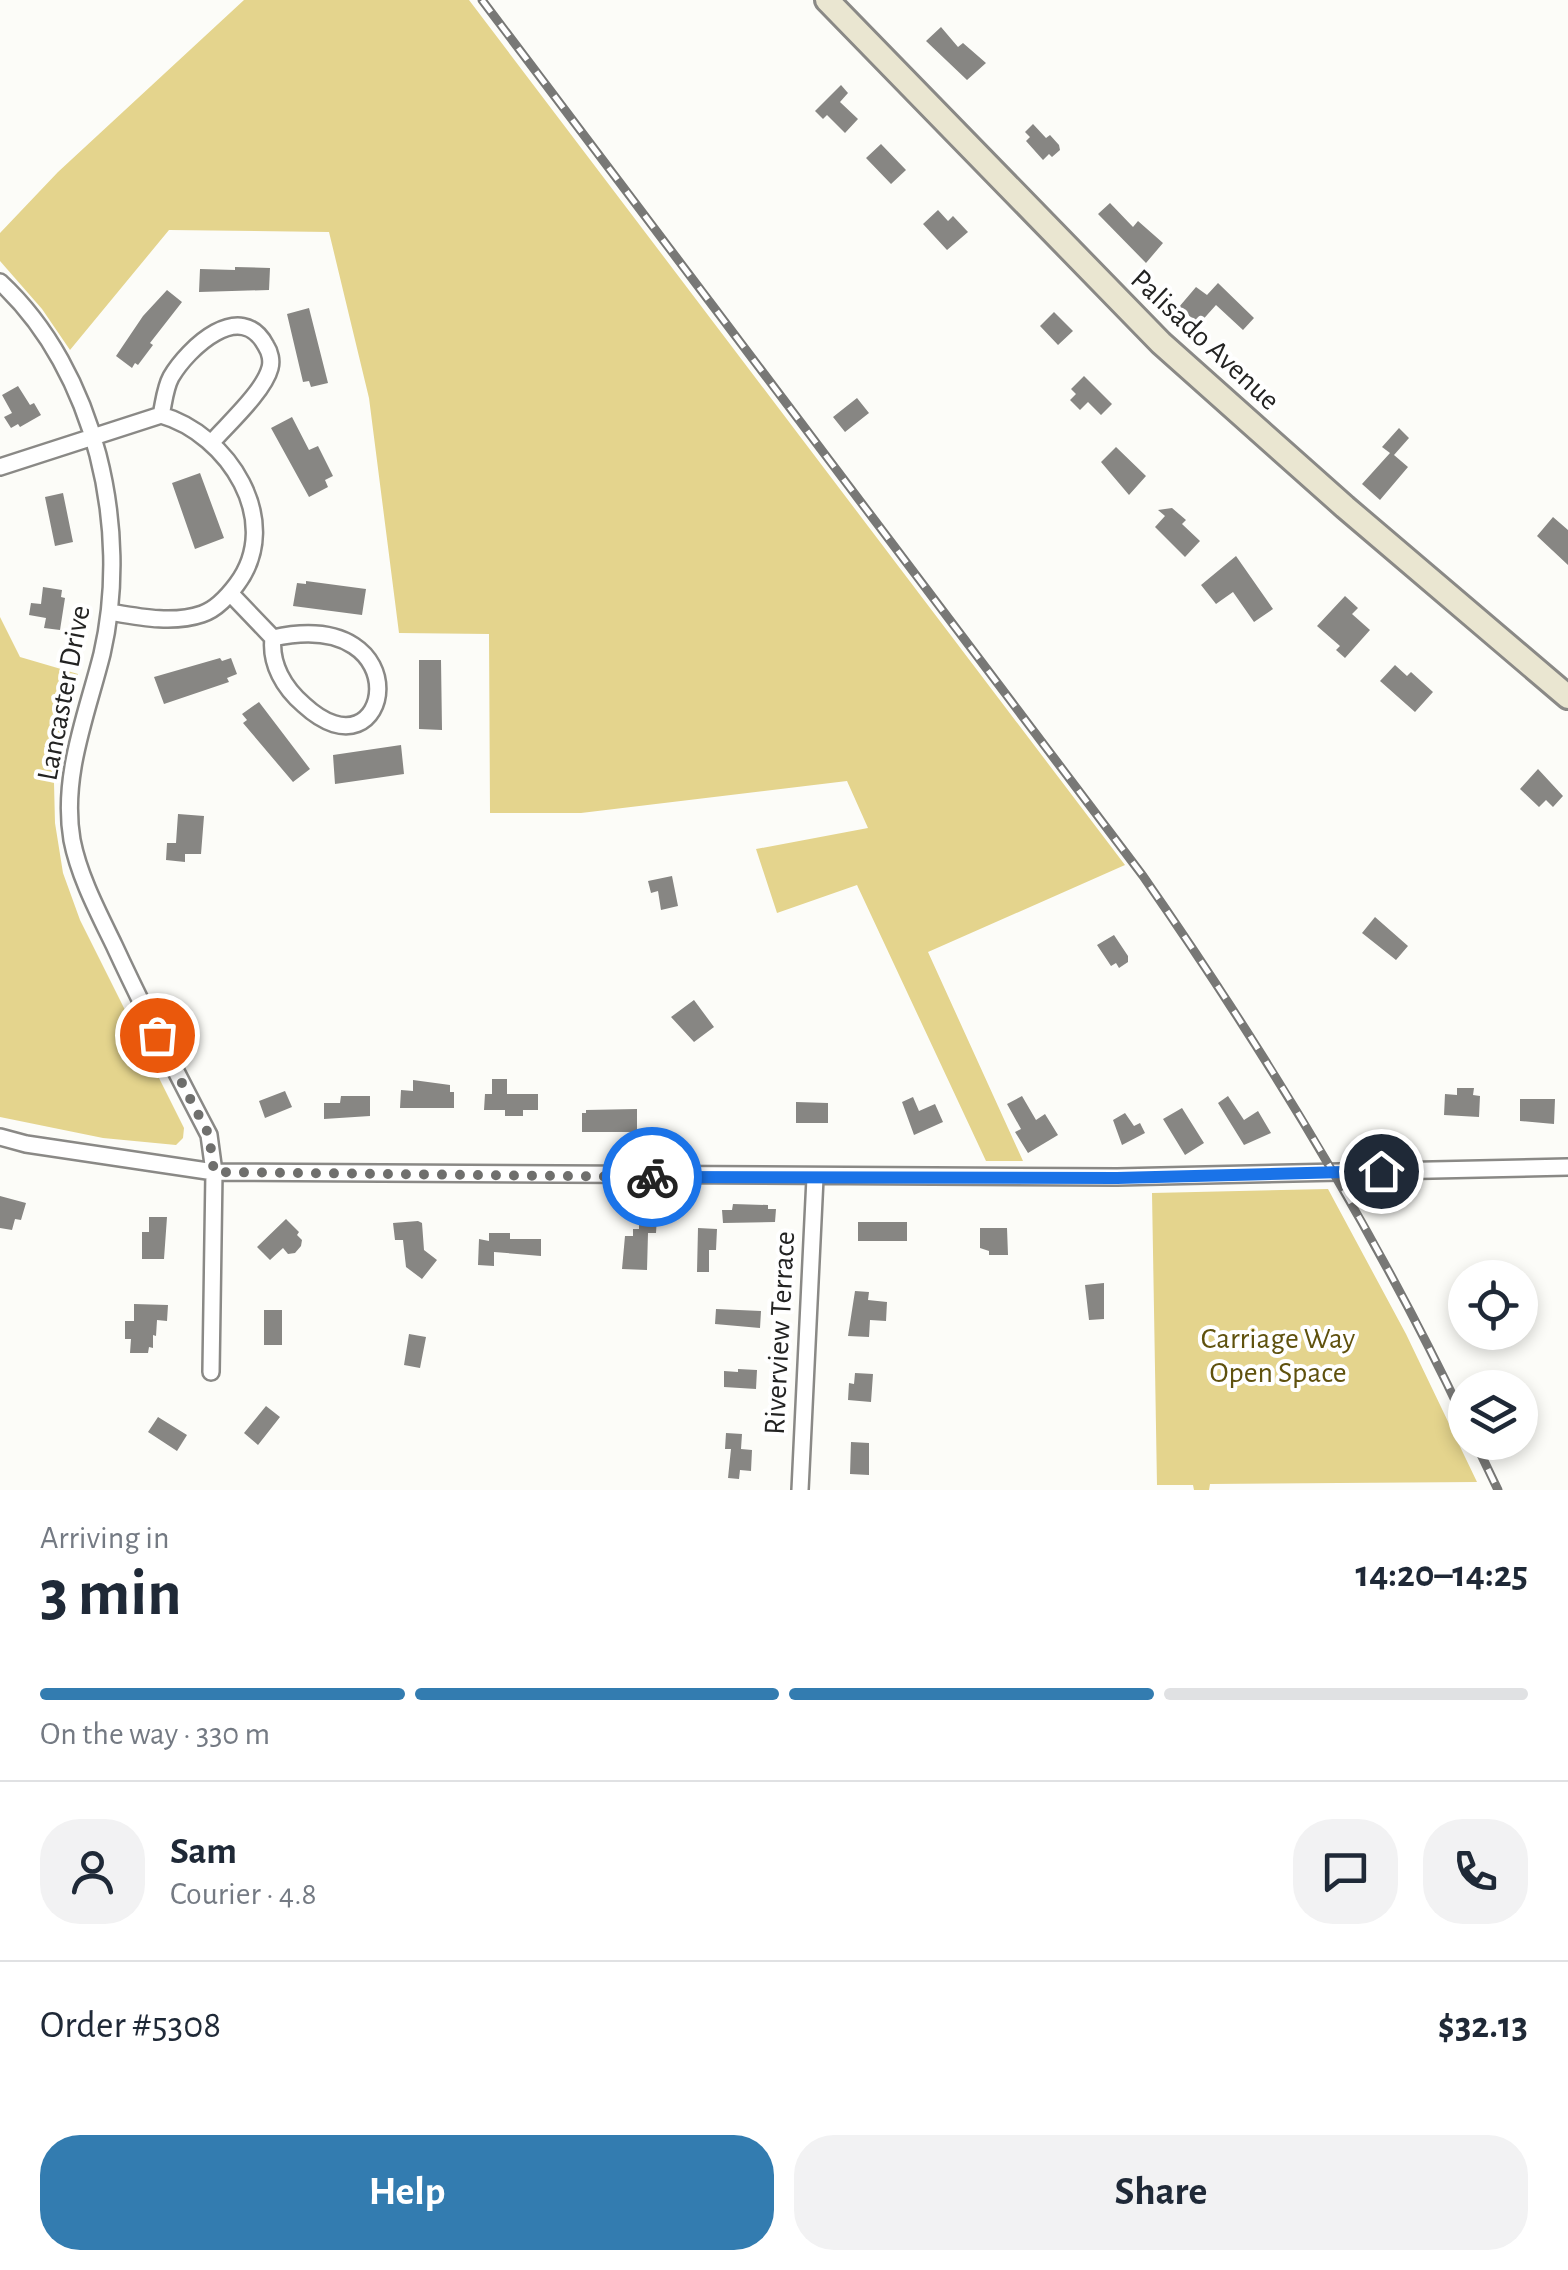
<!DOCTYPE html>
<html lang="en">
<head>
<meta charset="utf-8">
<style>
	:root { --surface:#fff; --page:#f2f2f3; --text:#1f2937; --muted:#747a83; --line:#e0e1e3; --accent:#337cb0 }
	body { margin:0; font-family:"Alegreya Sans",sans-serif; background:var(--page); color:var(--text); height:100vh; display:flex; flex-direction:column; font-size:38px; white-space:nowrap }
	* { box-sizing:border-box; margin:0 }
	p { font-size:32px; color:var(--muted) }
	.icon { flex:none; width:55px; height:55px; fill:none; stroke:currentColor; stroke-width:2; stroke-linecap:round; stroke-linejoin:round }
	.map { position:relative; height:1490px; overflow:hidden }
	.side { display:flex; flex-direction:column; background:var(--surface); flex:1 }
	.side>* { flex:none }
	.tools { position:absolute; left:1448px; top:1260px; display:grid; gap:20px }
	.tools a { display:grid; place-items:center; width:90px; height:90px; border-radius:50%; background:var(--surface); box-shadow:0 5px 15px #0003; font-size:50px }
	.pin { position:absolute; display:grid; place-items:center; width:85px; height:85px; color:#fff; margin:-42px; border:5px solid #fff; border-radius:50%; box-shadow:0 2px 10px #0007 }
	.courier { position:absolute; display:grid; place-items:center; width:100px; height:100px; margin:-50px; border:8px solid #1a73e8; border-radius:50%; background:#fff; color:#222; box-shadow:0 2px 12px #0007 }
	.overview em { font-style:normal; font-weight:700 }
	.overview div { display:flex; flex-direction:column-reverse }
	.overview { display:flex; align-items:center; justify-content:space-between; height:170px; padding:0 40px }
	h1 { font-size:65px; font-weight:700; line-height:75px }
	.bar { display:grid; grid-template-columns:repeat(4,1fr); gap:15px 10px; align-content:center; height:120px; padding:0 40px }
	.bar i { height:12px; border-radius:8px; background:var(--line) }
	.bar .active { background:var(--accent) }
	.bar p { grid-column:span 4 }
	.line { display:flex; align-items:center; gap:25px; padding:0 40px; border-top:2px solid var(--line) }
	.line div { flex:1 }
	.round { display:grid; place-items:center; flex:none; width:105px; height:105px; border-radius:40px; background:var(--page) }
	.cta { display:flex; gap:20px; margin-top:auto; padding:20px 40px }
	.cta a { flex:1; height:115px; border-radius:40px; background:var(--accent); color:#fff; font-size:40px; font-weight:700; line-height:115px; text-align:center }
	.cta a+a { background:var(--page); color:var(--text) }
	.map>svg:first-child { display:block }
	.green { fill:#e4d48d }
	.building { fill:#878683 }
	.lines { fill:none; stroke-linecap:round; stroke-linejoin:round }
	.minor-casing { stroke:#8a8986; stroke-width:20 }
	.secondary-casing { stroke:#8a8986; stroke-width:28 }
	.minor { stroke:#fff; stroke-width:15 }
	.secondary { stroke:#eae6d1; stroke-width:22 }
	.rail-casing { stroke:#787876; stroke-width:9 }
	.rail { stroke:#fff; stroke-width:5; stroke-dasharray:15; stroke-linecap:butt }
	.done { stroke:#6f6f6d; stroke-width:10; stroke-dasharray:0 18 }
	.route { stroke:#1a73e8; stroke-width:12 }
	.labels { text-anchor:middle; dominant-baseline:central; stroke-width:8; stroke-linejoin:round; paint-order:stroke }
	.street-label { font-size:30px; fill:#232322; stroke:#fff }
	.park-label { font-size:30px; fill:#5f510d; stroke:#fff }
</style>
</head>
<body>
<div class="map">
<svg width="1568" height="1490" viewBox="0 0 1568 1490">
	<rect width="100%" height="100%" fill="#fcfcf8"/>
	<path class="green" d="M244,0H469L1125,865L928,952L1023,1161H986L857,885L777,913L756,849L868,828L847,781L581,813H490L489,634L399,633L369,398L329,232L169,230L70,350L42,309L0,261V233L58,172Z
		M0,617L20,657L78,674L59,743L54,783L55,823L63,873L80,920L184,1128L183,1138L176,1145L103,1138L0,1117Z
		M1328,1189L1406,1334L1477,1482L1210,1484L1209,1490H1194L1193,1485H1157L1152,1193Z"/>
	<path class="building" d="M941,27L958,47L963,43L986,63L967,80L926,41Z
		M841,85L848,93L840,102L858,119L845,133L827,115L823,119L815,111Z
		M1033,124L1046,138L1050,135L1059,145L1060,150L1052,157L1049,154L1043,160L1026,141L1030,137L1025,132Z
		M881,144L906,170L891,184L866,158Z
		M1110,203L1133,227L1138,221L1163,243L1146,263L1098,214Z
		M938,210L948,221L953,216L968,232L947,250L923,224Z
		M235,267L270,268L269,290L199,292L200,269L235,270Z
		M1218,283L1254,318L1243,330L1216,305L1199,324L1179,307L1196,287L1207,295Z
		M167,290L182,302L150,343L153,345L138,365L135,363L132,368L116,356L143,316Z
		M309,308L328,383L311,387L309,381L303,382L287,314Z
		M1054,312L1073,331L1058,345L1040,326Z
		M1084,376L1112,404L1101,415L1088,402L1080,410L1070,400L1076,394L1071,389Z
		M18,386L30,405L34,403L41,415L20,427L18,424L11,428L4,417L12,413L2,395Z
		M857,398L869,413L845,432L833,417Z
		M292,417L309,450L318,446L333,476L325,480L328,487L309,497L271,428Z
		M1399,428L1409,438L1394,455L1408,467L1380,500L1362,484L1390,453L1382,447Z
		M1116,447L1146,476L1129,495L1101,462Z
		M200,473L224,538L195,549L172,483Z
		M63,493L73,542L55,546L45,497Z
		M1172,508L1186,520L1182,524L1200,541L1185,557L1155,527L1165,516L1158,510Z
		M1553,517L1568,530V565L1537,536Z
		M1236,556L1273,609L1254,622L1233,592L1216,604L1201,585Z
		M306,581L366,589L362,615L293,606L297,583L306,584Z
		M43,587L62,590L61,597L65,598L60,630L44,628L46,618L29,615L31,603L41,604Z
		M1345,596L1358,608L1352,614L1370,630L1345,658L1336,650L1340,646L1317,626Z
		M220,658L222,661L231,658L237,674L227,678L229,682L164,704L154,677Z
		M419,660H441L442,730L419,729Z
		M1395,665L1407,676L1411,672L1433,692L1415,712L1380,681Z
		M259,702L310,769L293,782L243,723L247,720L242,714Z
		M401,745L404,774L335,784L333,755Z
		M1538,769L1563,796L1553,807L1546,800L1539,807L1520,789Z
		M178,814L204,816L201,854H185V862L166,860L167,843H176Z
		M672,876L678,906L661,910L658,891L651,893L648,881Z
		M1375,917L1408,946L1396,960L1362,933Z
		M1114,935L1128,956V962L1119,968L1116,963L1111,966L1097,945Z
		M694,1000L714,1027L694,1042L671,1017Z
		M492,1079H507V1094H538V1110H523V1116H505V1110H484L485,1094H492Z
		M413,1080L450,1085V1092H454V1108H400L401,1090L413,1091Z
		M1457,1088H1474L1473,1095L1480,1096L1479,1117L1444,1115L1445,1094L1457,1095Z
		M285,1091L292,1107L265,1118L259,1101Z
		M341,1096H370V1116L324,1119V1103H340Z
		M1022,1096L1036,1120L1045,1114L1058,1135L1028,1153L1015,1132L1021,1129L1007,1104Z
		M1228,1096L1244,1120L1258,1111L1271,1133L1244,1145L1218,1103Z
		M913,1097L919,1111L935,1104L943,1122L914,1135L902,1102Z
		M1520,1099H1555L1554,1124L1520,1121Z
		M796,1102L828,1103V1123H796Z
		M1182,1108L1204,1143L1185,1155L1163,1119Z
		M637,1109V1132H582V1113H586V1110Z
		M1125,1113L1134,1126L1140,1123L1145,1133L1122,1145L1113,1120Z
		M0,1196L26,1203L21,1220L15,1219L12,1230L0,1228Z
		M733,1204L768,1205V1209H776L775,1222L723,1223L722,1210H732Z
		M149,1217H167L164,1259H142V1232H149Z
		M639,1217L657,1218L656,1233H648L647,1270L622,1269L625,1236H633V1229H639Z
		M286,1219L299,1232L297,1235L302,1240L301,1246L295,1253L288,1254L283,1248L270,1260L257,1247Z
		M418,1221L422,1223L424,1250L437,1260L422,1279L406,1267L403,1240H395L393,1223Z
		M858,1222H907V1241H858Z
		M698,1228L717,1229L716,1250H709V1272H697Z
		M980,1228H1007L1008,1255H989V1251L980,1248Z
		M489,1233H510V1239H541V1256L494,1252V1266L478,1265L479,1239L489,1241Z
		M1104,1283V1319L1089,1320L1085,1285Z
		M855,1291L869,1292L868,1300L887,1302L886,1321L870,1320L869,1337L848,1336Z
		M134,1304L168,1305L167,1321L157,1320L156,1336L153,1335V1348L149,1347L148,1353H130L131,1339H125V1321H134Z
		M716,1309L761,1311L760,1328L715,1324Z
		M264,1310H282V1345H264Z
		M409,1334L426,1337L420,1368L404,1365Z
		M738,1369L757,1370L756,1389L724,1387V1371L738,1372Z
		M855,1373L873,1374L871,1402L848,1400L849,1383L854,1384Z
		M266,1406L280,1417L258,1445L244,1433Z
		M158,1417L187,1435L177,1451L148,1432Z
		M726,1433L742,1434L741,1449L752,1450L751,1471L740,1470L739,1479L728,1478L731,1449H725Z
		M851,1442L869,1443V1475L850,1474Z"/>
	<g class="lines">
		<g class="minor-casing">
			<path id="minor" d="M0,282C96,371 131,529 102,654C87,714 61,776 72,840C79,876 98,912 114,945C144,1010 176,1072 209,1135L214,1172L211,1372
				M161,415C164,402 165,388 171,377C188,348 241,298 266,346C270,352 272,361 270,368C264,391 229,423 213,441
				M0,467L161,415C228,434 284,521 237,584C228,596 217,609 202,614C173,624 139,617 110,612
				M230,593L273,638C270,664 284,688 304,705C391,785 424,605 273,638
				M0,1137L26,1144L214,1172L1117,1177L1568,1167
				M800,1490L815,1178"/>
		</g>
		<g class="secondary-casing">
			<path id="secondary" d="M827,0L1161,343L1345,507L1568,697"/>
		</g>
		<use href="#minor" class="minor"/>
		<use href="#secondary" class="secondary"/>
		<g class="rail-casing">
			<path id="rail" d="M482,0L1143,876C1264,1050 1374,1229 1465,1421
				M1475,1442L1498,1490"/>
		</g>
		<use href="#rail" class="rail"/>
	</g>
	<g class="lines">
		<path class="done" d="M157,1035L209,1135L214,1172L652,1177"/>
		<path class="route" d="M652,1177L1117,1178L1381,1171"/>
	</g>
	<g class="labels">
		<g class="street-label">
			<text transform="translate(1205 340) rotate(43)">Palisado Avenue</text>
			<text transform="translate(64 693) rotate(-79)">Lancaster Drive</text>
			<text transform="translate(780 1333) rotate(-87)">Riverview Terrace</text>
		</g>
		<g class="park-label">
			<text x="1278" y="1339">Carriage Way<tspan x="1278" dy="34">Open Space</tspan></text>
		</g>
	</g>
</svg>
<div class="tools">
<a><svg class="icon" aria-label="locate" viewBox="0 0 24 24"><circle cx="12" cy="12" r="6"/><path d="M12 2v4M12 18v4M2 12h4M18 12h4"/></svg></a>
<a><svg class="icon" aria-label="layers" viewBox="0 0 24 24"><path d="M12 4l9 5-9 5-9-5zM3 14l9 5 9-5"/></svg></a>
</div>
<div class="pin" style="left:157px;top:1035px;background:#ea580c"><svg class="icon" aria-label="bag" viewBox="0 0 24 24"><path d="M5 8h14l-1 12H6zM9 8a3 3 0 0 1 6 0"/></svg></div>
<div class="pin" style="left:1381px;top:1171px;background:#1f2937"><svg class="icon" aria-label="home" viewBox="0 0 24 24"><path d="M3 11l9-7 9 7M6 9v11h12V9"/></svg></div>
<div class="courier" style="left:652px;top:1177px"><svg class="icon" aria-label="bike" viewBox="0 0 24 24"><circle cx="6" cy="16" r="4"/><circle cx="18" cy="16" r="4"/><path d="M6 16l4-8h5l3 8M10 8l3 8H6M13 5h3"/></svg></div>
</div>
<section class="side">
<div class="overview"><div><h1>3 min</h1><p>Arriving in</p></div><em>14:20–14:25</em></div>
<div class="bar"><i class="active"></i><i class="active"></i><i class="active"></i><i></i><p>On the way · 330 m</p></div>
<div class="line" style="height:180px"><a class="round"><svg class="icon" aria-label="person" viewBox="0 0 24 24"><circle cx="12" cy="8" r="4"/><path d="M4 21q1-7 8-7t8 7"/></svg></a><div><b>Sam</b><p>Courier · 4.8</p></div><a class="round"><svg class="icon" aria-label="chat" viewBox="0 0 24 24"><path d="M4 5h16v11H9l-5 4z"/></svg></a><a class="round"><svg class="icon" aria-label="phone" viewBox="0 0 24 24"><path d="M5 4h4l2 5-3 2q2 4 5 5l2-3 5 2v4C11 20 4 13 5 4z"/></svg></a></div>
<div class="line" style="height:130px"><div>Order #5308</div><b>$32.13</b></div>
<div class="cta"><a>Help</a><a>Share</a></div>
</section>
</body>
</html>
